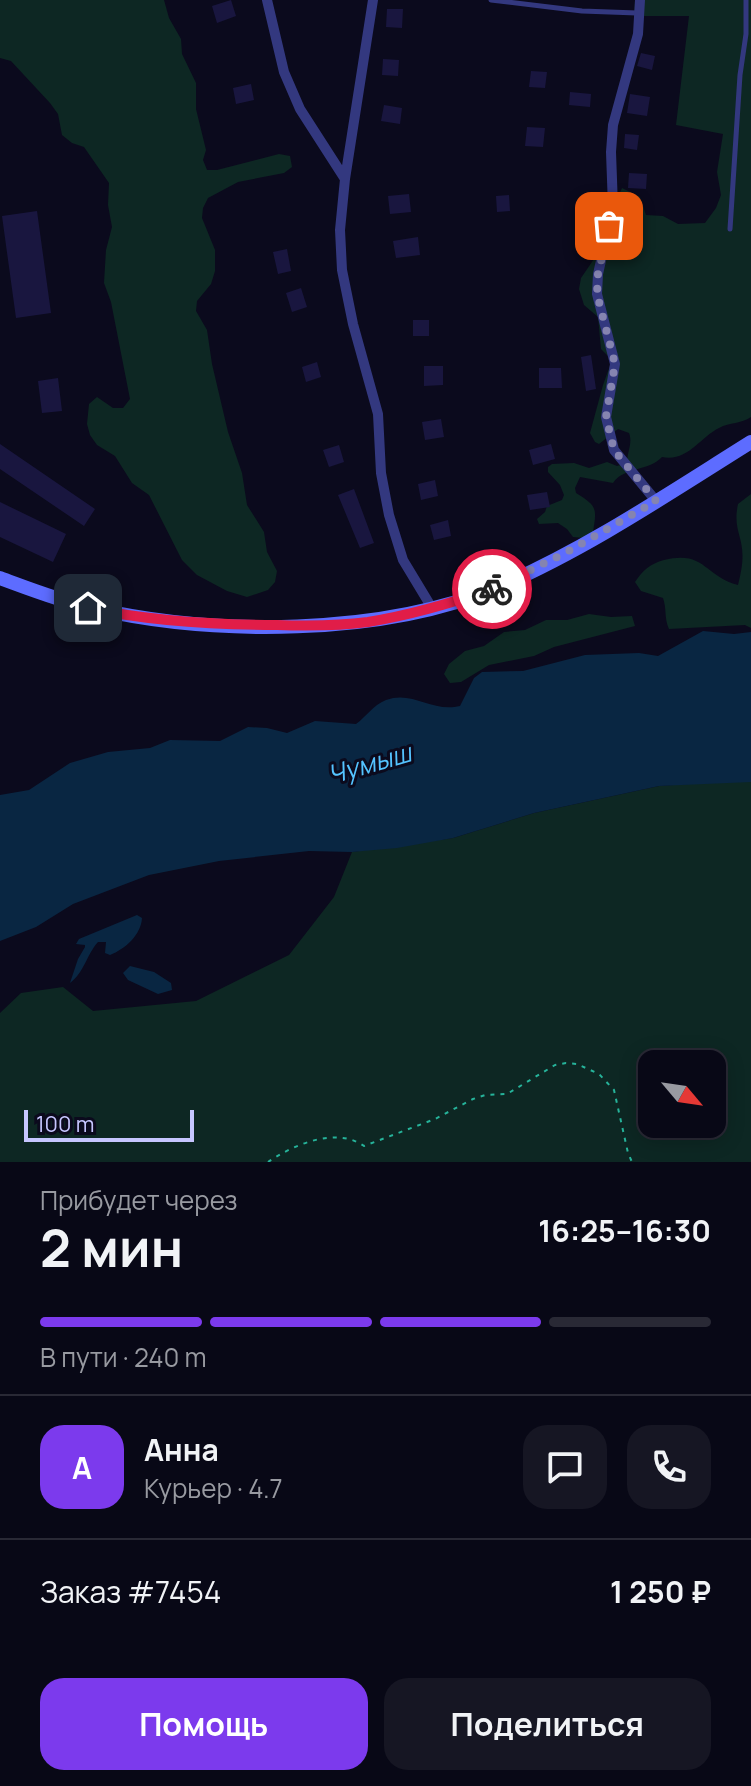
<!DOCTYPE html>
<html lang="ru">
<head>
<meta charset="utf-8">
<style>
	:root { --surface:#080816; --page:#161623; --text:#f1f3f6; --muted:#989aa1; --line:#292935; --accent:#7c3aed }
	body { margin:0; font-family:Manrope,sans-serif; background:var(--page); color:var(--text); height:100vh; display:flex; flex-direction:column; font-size:30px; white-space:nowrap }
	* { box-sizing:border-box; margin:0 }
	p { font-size:26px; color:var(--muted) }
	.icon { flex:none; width:44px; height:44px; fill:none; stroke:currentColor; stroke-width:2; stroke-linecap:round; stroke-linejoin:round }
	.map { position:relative; height:1162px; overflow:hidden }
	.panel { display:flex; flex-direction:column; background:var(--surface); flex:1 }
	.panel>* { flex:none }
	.needle { width:52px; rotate:119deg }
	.controls { position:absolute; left:638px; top:1050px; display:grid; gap:16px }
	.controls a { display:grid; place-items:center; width:88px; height:88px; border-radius:16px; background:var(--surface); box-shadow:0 4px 20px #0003,0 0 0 2px var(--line); font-size:40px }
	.scale { position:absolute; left:24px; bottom:20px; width:170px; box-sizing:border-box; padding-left:8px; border:4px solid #c6c6ff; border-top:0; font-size:22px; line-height:28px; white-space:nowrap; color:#c6c6ff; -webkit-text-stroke:6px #0b0a1d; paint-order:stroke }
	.pin { position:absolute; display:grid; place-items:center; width:68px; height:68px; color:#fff; margin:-34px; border-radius:16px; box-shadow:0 4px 12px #0006 }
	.courier { position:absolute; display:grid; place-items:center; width:80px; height:80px; margin:-40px; border:6px solid #e11d48; border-radius:50%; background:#fff; color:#222; box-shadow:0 2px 10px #0007 }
	.overview em { font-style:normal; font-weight:700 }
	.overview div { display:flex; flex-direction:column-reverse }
	.overview { display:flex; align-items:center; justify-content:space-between; height:136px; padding:0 40px }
	h1 { font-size:52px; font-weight:700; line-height:60px }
	.bar { display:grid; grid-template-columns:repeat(4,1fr); gap:12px 8px; align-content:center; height:96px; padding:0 40px }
	.bar i { height:10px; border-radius:6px; background:var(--line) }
	.bar .on { background:var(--accent) }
	.bar p { grid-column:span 4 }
	.line { display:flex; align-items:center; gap:20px; padding:0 40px; border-top:2px solid var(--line) }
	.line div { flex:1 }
	.round { display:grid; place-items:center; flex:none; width:84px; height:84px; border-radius:24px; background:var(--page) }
	.button { display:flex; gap:16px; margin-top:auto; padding:16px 40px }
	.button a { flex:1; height:92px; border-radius:24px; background:var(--accent); color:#fff; font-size:32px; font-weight:700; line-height:92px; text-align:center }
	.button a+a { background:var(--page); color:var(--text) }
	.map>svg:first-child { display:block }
	.green { fill:#0d2723; fill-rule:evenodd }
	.water { fill:#092642 }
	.building { fill:#19163f }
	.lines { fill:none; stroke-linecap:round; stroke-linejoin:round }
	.path { stroke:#26b39a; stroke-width:2; stroke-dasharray:4 6; stroke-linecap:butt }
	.lane { stroke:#33387f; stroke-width:5 }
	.street { stroke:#33387f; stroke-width:10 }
	.secondary { stroke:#5d6cff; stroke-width:14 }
	.done { stroke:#8584b0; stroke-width:8; stroke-dasharray:0 14.4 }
	.route { stroke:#e11d48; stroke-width:10 }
	.labels { text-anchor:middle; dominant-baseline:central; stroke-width:6; stroke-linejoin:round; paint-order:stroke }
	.water-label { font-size:26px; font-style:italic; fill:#54c3ff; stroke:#0b0a1d }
</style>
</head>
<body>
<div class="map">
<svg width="751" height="1162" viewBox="0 0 751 1162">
	<rect width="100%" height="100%" fill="#0b0a1d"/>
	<path class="green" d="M0,0H164L169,18L181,39L182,54L196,83V109L206,150L203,160L207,170H217L279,154L290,156L292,167L284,173L238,182L208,198L203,208L202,218L215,250V271L211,284L197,301L196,311L207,330L212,364L228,432L242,473L247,505L264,532L267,552L277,571L275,582L268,590L247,597L227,591L197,575L182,560L149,495L132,483L115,456L97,445L90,435L87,424L89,404L97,397L113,408H123L130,399L111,302L104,283L106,250L112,227L108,205L109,183L84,147L72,143L62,135L58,114L50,103L11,61L0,58Z
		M635,0H751V417C741,424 730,422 719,428C699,438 688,462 662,457C648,472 625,466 613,483L580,477L575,488L576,493C597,506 597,508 593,532L584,538L573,537L567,529L558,523L539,524L537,519L545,512L547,506L562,500L564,495L560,485L548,472V467L552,464L574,463L589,468L607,462L617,466L627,463C627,452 633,443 629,433L618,429L599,444L595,442L590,433L603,385L612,360L601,349L598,317L584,305L579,289L581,278L594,259L596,232L602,221L611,213L622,188L640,197L646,215L663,216L678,224L705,223L716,208L721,195L717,172L723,134L676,125L689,16H634Z
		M751,494V628L745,625L669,629C664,618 667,610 663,598L641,591L635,582C643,570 650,564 664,560C705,550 704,576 738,585C751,536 731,538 738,504Z
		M589,614L611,617L632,616L635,626L554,647L534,656L489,665L461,682L450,683L444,674L449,664L465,651L484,646L504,632L525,630L546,620H567Z
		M731,781L751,782V1162H0V1013L21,993L63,987L93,1011L196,1001L289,955L334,897L352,852L453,838L534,813L659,786ZM652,1064H712V1124H652Z"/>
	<path class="water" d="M703,631L734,634L751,632V782L659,786L534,813L453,838L397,848L352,852L309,851L219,861L149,875L73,904L36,927L0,941V795L29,790L70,763L108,752L150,748L170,740L220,741L248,727L267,728L287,733L315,721L356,724C367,716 373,705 386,700C413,690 432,713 460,706L474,678L482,672L523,671L585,655L639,653L658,656Z
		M137,915L142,918C141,935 125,949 110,955L105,953L106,942H98C87,954 84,973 70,983L78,959L85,947V945L76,944L79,939Z
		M130,966L154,972L171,983L172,990L158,994L128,980L123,973Z"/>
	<path class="building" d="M231,0L236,16L217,23L212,6Z
		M387,9H403L402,28L386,27Z
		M641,53L655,56L652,70L637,66Z
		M383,59L399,60L398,76L382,75Z
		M531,71L547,72L545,88L529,87Z
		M251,84L254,100L236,104L233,88Z
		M570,92L591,94L590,107L569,105Z
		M630,94L650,97L647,116L627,113Z
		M384,105L402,108L400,124L381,121Z
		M527,127L545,128L543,147L525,146Z
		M625,134L639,135L637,150L624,148Z
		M629,173L647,174L646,189L628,188Z
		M409,194L411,212L390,214L388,196Z
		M509,195L510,211L497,212L496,196Z
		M37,211L51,313L16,318L2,216Z
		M418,237L420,255L396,258L393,241Z
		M287,249L291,271L278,274L273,252Z
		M301,288L307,307L292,312L286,293Z
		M413,320H429V336H413Z
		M591,355L596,389L586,391L581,357Z
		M317,362L321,377L306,382L302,367Z
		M424,366H443V385L424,386Z
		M539,368H561L562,388H539Z
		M58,378L62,411L42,413L38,381Z
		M441,419L444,437L425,440L422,422Z
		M0,444L95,509L84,526L0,469Z
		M551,444L555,459L533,465L529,450Z
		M339,445L344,462L329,467L323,450Z
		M435,480L438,496L421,500L418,484Z
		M354,489L374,543L360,548L338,495Z
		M547,492L550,507L530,510L527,495Z
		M0,502L66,534L53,562L0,537Z
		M448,520L451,536L434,540L430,525Z"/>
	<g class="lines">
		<path class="path" d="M268,1162C293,1145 336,1126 364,1146L435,1119L473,1099L485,1095L507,1094L555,1065L566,1063L577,1064L599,1074L614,1090L628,1153L632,1162"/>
		<path class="lane" d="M491,0L582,11L637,13
			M730,229L740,75L746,34V0"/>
		<path class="street" d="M267,0L284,72L300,109L345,179
			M373,0L345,179L340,230L342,270L353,324L378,414L381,473L389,515L403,560L432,608
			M640,0L638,34L613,125L611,152L613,207L598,274L597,294L615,364L606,417L614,450L656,501"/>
		<path class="secondary" d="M0,578C30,589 60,601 92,608C214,636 382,636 498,587C585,550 671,492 751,442"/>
	</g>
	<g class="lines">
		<path class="done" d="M492,589L567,552L656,501L614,450L606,417L615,364L597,294L598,274L609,226"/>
		<path class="route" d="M88,608C150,621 213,625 277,625C307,626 338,626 368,622C411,615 452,603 492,589"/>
	</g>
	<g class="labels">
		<g class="water-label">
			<text transform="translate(369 763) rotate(-16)">Чумыш</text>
		</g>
	</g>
</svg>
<div class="controls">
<a><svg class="needle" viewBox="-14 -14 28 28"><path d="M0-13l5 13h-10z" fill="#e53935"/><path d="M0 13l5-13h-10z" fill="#989aa1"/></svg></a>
</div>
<div class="scale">100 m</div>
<div class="pin" style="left:609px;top:226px;background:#ea580c"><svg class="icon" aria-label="bag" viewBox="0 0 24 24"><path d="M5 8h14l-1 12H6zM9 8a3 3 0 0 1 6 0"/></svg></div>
<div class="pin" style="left:88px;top:608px;background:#1f2937"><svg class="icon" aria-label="home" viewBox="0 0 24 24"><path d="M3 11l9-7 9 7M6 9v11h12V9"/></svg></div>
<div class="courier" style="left:492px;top:589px"><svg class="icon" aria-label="bike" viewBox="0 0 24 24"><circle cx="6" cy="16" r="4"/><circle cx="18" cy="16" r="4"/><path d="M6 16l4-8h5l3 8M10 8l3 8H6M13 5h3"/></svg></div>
</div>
<section class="panel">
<div class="overview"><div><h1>2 мин</h1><p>Прибудет через</p></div><em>16:25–16:30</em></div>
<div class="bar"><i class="on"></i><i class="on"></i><i class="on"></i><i></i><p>В пути · 240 m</p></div>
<div class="line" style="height:144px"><b class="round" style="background:var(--accent);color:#fff">А</b><div><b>Анна</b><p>Курьер · 4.7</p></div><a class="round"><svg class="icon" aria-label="chat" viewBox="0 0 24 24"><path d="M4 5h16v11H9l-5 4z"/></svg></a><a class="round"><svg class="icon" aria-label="phone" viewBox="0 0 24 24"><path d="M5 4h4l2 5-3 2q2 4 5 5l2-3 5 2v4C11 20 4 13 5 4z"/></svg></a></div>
<div class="line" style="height:104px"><div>Заказ #7454</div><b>1 250 ₽</b></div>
<div class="button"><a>Помощь</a><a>Поделиться</a></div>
</section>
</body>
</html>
